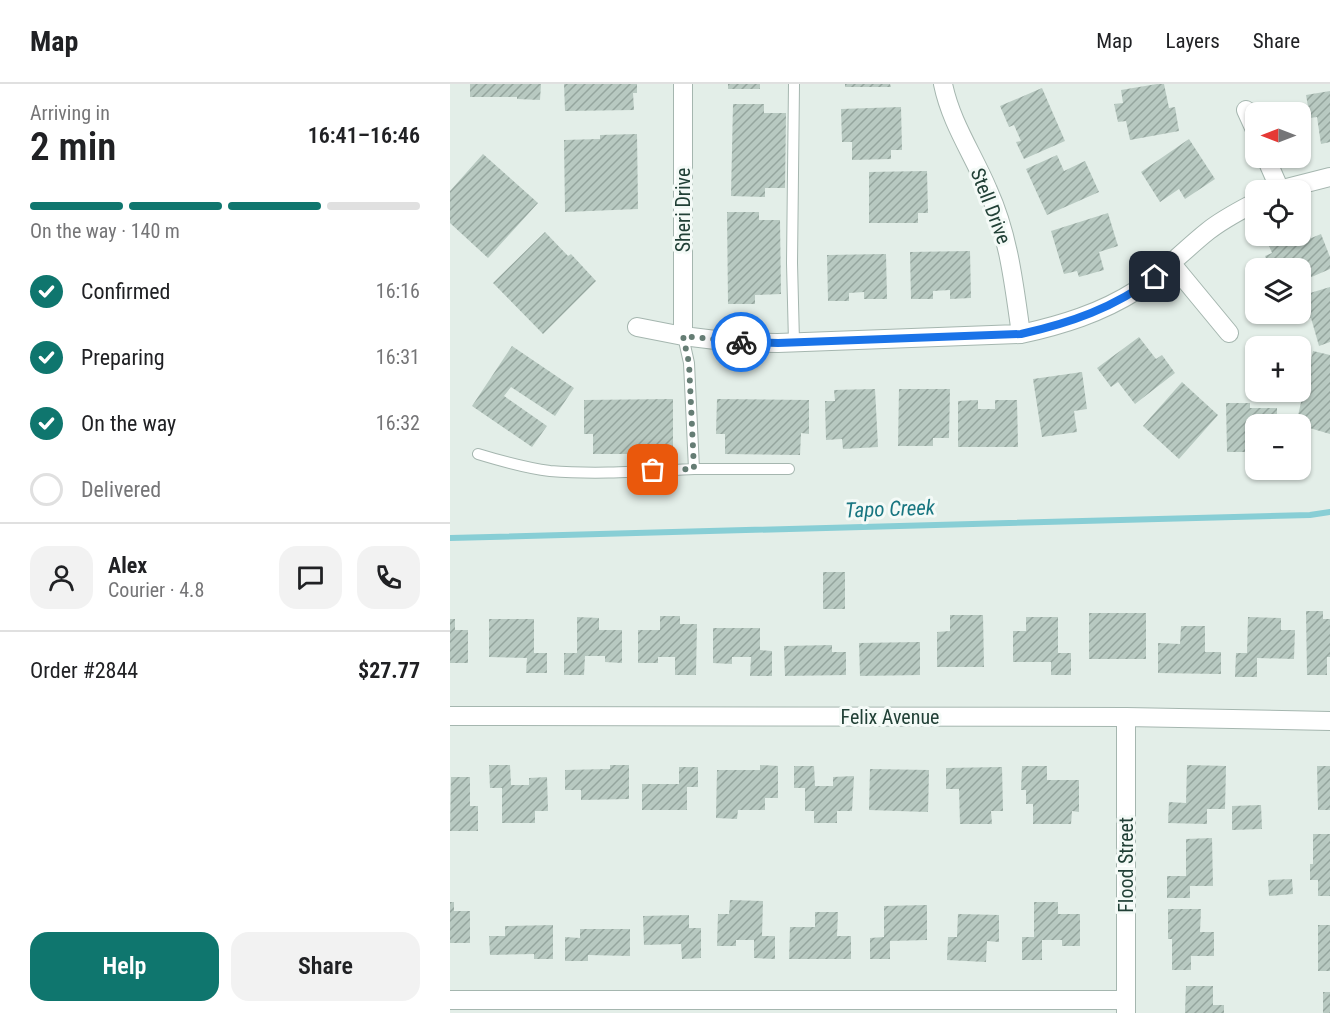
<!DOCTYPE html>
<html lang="en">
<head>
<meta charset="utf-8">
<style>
	:root { --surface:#fff; --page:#f2f2f2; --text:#202124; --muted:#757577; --line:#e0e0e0; --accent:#0f766e }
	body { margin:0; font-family:"Roboto Condensed",sans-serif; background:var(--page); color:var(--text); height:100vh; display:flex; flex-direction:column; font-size:22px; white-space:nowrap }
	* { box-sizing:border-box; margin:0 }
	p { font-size:20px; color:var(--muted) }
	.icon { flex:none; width:33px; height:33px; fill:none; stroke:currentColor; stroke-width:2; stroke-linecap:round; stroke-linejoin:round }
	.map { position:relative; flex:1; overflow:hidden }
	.panel { display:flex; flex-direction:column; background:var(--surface); width:450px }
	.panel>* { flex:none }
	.needle { width:39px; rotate:270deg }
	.tools { position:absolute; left:795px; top:18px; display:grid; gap:12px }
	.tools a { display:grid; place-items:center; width:66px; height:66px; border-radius:12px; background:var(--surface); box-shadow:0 2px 4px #0004; font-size:30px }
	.pin { position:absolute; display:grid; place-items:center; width:51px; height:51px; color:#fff; margin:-26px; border-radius:12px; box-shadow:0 3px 9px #0006 }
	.courier { position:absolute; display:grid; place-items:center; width:60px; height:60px; margin:-30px; border:4px solid #1a73e8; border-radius:50%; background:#fff; color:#222; box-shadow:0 2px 8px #0007 }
	.summary em { font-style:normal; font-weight:600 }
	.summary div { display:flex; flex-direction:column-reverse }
	.summary { display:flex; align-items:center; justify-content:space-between; height:102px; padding:0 30px }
	h1 { font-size:39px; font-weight:600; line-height:45px }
	.bar { display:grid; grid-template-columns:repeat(4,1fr); gap:9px 6px; align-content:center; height:72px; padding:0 30px }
	.bar i { height:8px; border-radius:4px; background:var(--line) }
	.bar .on { background:var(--accent) }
	.bar p { grid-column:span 4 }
	.line { display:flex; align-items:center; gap:15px; padding:0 30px; border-top:2px solid var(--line) }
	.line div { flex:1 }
	.round { display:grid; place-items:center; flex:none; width:63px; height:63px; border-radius:18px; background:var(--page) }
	ol { padding:0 30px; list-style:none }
	li { display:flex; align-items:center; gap:18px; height:66px }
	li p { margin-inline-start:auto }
	li .icon { padding:6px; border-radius:50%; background:var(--accent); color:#fff; stroke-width:4 }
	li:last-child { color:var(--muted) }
	li i { width:33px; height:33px; border:3px solid var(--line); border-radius:50% }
	.primary-button { display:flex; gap:12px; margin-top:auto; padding:12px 30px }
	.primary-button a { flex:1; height:69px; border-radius:18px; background:var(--accent); color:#fff; font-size:24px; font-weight:600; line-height:69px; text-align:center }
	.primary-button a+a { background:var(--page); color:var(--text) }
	header { display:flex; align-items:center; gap:36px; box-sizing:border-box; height:84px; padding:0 30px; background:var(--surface); border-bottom:2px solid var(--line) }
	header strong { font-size:28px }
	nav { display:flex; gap:33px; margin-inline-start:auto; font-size:21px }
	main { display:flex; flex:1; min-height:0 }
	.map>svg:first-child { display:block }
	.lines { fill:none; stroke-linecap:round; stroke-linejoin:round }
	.stream { stroke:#88ced5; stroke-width:6 }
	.building { fill:url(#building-hatch) }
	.service-casing { stroke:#a5b6af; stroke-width:12 }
	.minor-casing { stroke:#a5b6af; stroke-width:20 }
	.service { stroke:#fff; stroke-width:10 }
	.minor { stroke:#fff; stroke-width:18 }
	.done { stroke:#657d74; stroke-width:6; stroke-dasharray:0 10.8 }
	.route { stroke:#1a73e8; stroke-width:8 }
	.labels { text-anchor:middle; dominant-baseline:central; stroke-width:6; stroke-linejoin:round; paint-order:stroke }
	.street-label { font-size:20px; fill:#214036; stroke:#f4faf7 }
	.water-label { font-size:21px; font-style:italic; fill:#187580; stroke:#f4faf7 }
</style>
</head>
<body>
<header>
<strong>Map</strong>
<nav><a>Map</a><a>Layers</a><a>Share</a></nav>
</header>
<main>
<section class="panel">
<div class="summary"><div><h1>2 min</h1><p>Arriving in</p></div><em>16:41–16:46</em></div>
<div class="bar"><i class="on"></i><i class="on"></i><i class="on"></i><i></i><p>On the way · 140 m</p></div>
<ol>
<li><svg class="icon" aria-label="check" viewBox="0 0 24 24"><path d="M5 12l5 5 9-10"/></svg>Confirmed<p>16:16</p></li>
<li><svg class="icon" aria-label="check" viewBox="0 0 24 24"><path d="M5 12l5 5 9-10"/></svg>Preparing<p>16:31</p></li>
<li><svg class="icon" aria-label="check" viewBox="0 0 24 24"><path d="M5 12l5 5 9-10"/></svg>On the way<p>16:32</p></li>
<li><i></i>Delivered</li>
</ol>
<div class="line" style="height:108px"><a class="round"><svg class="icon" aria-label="person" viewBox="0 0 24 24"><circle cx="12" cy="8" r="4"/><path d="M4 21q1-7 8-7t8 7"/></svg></a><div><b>Alex</b><p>Courier · 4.8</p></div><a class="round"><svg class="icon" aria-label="chat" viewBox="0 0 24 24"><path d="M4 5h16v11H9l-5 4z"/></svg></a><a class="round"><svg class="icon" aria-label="phone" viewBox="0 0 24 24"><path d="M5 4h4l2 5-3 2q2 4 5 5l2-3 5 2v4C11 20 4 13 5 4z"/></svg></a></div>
<div class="line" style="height:78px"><div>Order #2844</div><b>$27.77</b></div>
<div class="primary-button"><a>Help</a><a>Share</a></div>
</section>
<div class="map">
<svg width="880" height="929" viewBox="0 0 880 929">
	<defs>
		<pattern id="building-hatch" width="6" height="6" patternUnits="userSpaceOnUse" patternTransform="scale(1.5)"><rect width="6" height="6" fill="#b8c9c1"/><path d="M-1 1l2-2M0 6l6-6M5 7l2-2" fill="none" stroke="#95a59e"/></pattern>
	</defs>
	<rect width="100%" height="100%" fill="#e3eee8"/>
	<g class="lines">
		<path class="stream" d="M0,454L860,431L880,428"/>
	</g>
	<path class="building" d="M20,0H91L90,16L67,15V13H20Z
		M114,0H187V9H183L184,26L115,27Z
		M278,0H310V5H278Z
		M395,0H440L441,3H395Z
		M707,0H714L719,24L725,23L729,47L680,56L676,37L668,38L664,20L673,19L671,6Z
		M592,4L615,57L574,75L566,58L571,57L564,41L559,43L550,22Z
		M880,7V58L871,60L867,33L860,34L856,11Z
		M283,20H314V29H336L335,104H315V113L281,112Z
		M451,23L452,66H441V75L402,76V58H392L391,25Z
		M187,50L188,125L115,128L114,56L150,55V51Z
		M739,55L765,95L735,115L729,105L710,118L691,88Z
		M33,70L88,119L38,174L0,139V107Z
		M607,71L614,87L635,77L649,108L597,131L576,85Z
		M477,87L478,129H468V139H419V88Z
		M277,128H309V136H330L331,210L305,211V220H278Z
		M658,129L668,162L649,168L654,186L629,193L627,187L614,190L601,147Z
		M95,148L118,172L121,170L146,197L93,250L43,199Z
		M871,150L880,173V185L850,198V184H820L815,172L822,169L817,157L830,152H843L847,160Z
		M520,167L521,214L500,215V206L483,207V215H461L460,168Z
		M436,170L437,215H414V208L399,209V217H378L377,171Z
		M880,203V258L869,262L861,234L844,239L841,230H850V212Z
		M689,253L706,275L712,271L725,289L685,320L668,298L661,303L647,284Z
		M62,262L124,304L105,332L61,303L54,312L97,342L82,363L22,322Z
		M863,267L880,271V350L846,340Z
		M632,288L637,325L624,327L627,348L592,353L583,295Z
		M732,298L768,331L729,375L693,342Z
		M425,305L428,363L393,365L392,355L376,356L375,317H385L384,306Z
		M449,305H500L499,354H483V362H448Z
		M223,315V370H143V350H134V316Z
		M267,315L359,316V350L351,349L350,371L275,370V350H266Z
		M528,316V325H545V316H567L568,363H508V317Z
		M776,319H800V324H827V340H806V368H777Z
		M373,488H395V525H373Z
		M856,527H873V535H880V573H877V591H857Z
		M639,529H696V575H639Z
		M500,531H533L534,583H487V548L500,547Z
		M210,532H230V540H247L246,591H225V573H208V579H188V546H210Z
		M127,533L149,534V546H172V579L155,578V572H135L134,591H114V569H127Z
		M576,533H608V569H621V591H601V578H563V547H576Z
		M798,533L831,534V546H845L844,575L807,574V593H785L786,569H797Z
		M0,535H5V546H18V579H0Z
		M39,535H84V569H97V589H76L77,574L39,573Z
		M731,542H755V568H771V590L708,589V559L730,560Z
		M263,544H310V566L322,567V592H300L301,573H282V580L263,579Z
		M470,558V591L410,592L409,559Z
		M382,561V568H396V591L335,592L334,562Z
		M39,681H60L61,701H79V694L97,693L98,727H85V739H52V704H40Z
		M160,681H179V715L131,716V706H115V686L160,685Z
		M310,681L328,682V714H315V726H288L287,735L266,734L267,686H310Z
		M737,681L776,682L775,725H757V740L718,739L719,718L736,719Z
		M344,682H364L365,702H383V693L404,692L402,727H387V739H364V727H355V704H344Z
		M572,682H597V696H629V728L622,727L621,740H583V720H576V706H571Z
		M867,682H880V726H868Z
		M229,683H248V703H237V726H192V700H229Z
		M552,683L553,727H541L542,740H510L509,705H496V684Z
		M420,685L479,686L478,728L419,726Z
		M1,693H20V722H28V747H0Z
		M811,721L812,745L782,746V722Z
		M863,750H880V812H868V796H860V780H863Z
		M762,754L763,802H740V814H717V792H736V755Z
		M842,795L843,810L819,812L818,796Z
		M280,816L313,817L312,852H325V875L304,874V856H286V862H267L268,830H279Z
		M0,818H4V827H20V859H0Z
		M584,818H608V830H630V862H612V856H592V876H572V853H584Z
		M477,821V856L440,857V875H420V854L434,853V822Z
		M718,825H751L750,848H764V872H741V886H722V855H718Z
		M365,828H388L387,852H401V875H339L340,843H365Z
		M508,830L549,831V858L537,857L536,878L497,876L498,853H507Z
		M239,831V844H251V874L232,875L231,860L194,861L193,832Z
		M103,841V875H84V870L40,871L39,852H55V842Z
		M868,841H880V887H868Z
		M130,845H180V872L138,871V877H115V853L130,854Z
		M736,902H763V921H774V929H735Z
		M873,908H880V929H873Z"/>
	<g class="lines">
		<g class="service-casing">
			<path id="service" d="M344,258L342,179L344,0
				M28,370C51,377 75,384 100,387C148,391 197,387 244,385L239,279L233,252
				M244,385H339"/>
		</g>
		<g class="minor-casing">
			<path id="minor" d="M493,0C501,39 523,70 538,106C559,152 564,201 571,250
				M796,26L806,48
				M816,74L830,106
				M829,106L880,93
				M722,180L779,249
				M187,243L233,252L282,258L328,259L571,250C612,241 651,229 687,206C713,189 734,166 758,147C773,135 789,127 806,118
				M233,252V0
				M0,632L676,633L880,637
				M0,916H676
				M676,929V633"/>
		</g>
		<use href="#service" class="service"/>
		<use href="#minor" class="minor"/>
	</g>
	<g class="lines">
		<path class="done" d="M203,386L244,385L239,279L233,252L291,258"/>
		<path class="route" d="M291,258L328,259L571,250C620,239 664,224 705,193"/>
	</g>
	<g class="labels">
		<g class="street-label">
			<text transform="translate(541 122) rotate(69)">Stell Drive</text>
			<text transform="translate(233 126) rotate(-90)">Sheri Drive</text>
			<text x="440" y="633">Felix Avenue</text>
			<text transform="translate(676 781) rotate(-90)">Flood Street</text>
		</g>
		<g class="water-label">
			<text transform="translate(440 425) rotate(-2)">Tapo Creek</text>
		</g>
	</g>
</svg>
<div class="tools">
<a><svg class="needle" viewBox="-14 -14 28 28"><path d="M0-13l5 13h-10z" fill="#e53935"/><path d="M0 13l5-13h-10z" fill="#757577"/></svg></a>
<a><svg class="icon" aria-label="locate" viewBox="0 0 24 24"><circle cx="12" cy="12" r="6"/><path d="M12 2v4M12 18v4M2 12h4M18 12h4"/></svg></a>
<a><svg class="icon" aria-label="layers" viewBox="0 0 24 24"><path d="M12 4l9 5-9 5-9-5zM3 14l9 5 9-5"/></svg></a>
<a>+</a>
<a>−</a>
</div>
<div class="pin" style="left:203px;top:386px;background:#ea580c"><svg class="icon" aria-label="bag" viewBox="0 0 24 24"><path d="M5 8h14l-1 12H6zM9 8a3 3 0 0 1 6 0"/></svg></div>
<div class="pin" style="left:705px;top:193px;background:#1f2937"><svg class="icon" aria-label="home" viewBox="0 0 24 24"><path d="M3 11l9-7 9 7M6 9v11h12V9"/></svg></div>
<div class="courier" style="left:291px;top:258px"><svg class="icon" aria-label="bike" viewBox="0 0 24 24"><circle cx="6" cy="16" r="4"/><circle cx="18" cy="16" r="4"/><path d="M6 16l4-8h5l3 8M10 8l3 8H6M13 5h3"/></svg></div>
</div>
</main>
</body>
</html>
